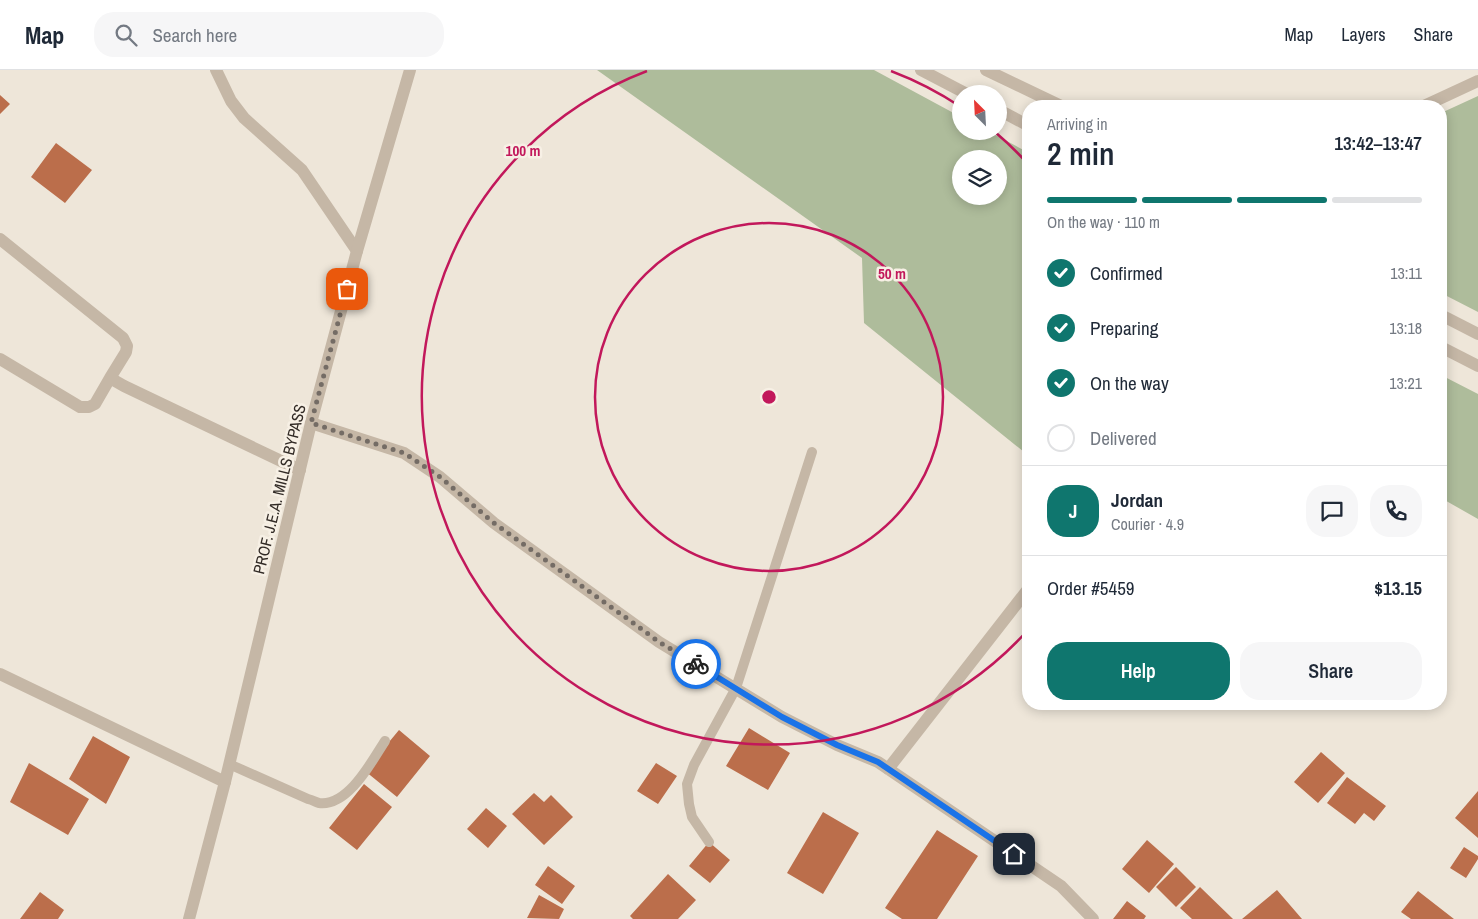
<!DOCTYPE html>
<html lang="en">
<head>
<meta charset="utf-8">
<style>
	:root { --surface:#fff; --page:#f6f6f7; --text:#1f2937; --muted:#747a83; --line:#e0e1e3; --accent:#0f766e }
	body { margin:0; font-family:"Archivo Narrow",sans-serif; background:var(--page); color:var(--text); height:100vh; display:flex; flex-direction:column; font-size:19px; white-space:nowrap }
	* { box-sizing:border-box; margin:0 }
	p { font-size:16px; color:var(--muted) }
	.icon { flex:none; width:28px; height:28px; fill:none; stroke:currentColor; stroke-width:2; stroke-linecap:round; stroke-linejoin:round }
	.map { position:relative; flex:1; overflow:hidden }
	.sheet { position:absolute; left:1022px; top:30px; width:425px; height:610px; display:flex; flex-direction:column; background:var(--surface); border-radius:20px; box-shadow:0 2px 12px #0003 }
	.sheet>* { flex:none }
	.needle { width:32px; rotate:336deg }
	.fabs { position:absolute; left:952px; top:15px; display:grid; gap:10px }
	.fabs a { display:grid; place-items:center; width:55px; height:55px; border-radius:50%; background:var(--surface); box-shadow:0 2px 12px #0003; font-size:25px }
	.pin { position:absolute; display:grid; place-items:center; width:42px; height:42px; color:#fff; margin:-21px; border-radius:10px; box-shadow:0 2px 8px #0006 }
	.courier { position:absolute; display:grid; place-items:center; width:50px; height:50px; margin:-25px; border:4px solid #1a73e8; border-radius:50%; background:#fff; color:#222; box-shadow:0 1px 6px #0007 }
	.head em { font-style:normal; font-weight:600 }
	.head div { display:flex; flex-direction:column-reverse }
	.head { display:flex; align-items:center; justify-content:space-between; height:85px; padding:0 25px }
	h1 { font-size:32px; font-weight:600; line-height:38px }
	.bar { display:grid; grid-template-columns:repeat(4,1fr); gap:8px 5px; align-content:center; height:60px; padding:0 25px }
	.bar i { height:6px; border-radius:4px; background:var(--line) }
	.bar .current { background:var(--accent) }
	.bar p { grid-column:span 4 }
	.line { display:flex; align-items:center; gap:12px; padding:0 25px; border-top:1px solid var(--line) }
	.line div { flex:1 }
	.round { display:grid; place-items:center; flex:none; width:52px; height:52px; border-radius:20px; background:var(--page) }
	ol { padding:0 25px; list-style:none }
	li { display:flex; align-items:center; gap:15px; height:55px }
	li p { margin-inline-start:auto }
	li .icon { padding:5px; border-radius:50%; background:var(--accent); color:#fff; stroke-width:4 }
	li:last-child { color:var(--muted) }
	li i { width:28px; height:28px; border:2px solid var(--line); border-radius:50% }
	.primary-button { display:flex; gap:10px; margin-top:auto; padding:10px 25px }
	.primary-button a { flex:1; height:58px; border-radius:20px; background:var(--accent); color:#fff; font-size:20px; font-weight:600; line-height:58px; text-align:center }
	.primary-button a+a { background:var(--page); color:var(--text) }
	header { display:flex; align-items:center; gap:30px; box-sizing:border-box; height:70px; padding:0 25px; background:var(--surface); border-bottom:1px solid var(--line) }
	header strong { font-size:24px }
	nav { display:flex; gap:28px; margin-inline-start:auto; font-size:18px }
	.search { width:350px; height:45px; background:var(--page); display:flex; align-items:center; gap:12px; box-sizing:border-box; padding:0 18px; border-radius:20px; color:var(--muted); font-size:19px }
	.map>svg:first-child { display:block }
	.green { fill:#aebc9b; fill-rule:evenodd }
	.building { fill:#bb6e4b }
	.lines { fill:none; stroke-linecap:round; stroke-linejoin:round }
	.service { stroke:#c5b7a6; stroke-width:10 }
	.minor { stroke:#c5b7a6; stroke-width:12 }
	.tertiary { stroke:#c5b7a6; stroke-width:12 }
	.done { stroke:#746c65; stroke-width:5; stroke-dasharray:0 9 }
	.route { stroke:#1a73e8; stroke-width:6 }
	.ring { fill:none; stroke:#c2185b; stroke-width:2.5 }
	.labels { text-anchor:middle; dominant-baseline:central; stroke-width:5; stroke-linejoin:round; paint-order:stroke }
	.street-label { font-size:16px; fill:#322b26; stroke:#f7f0e5 }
	.centre { fill:#c2185b; stroke:#f7f0e5; stroke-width:2.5 }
	.ring-label { font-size:15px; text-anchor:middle; font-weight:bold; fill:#c2185b; stroke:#f7f0e5; stroke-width:5; stroke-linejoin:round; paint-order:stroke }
</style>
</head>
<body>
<header>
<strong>Map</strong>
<div class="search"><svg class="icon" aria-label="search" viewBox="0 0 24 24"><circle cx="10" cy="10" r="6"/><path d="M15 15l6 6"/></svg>Search here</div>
<nav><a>Map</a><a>Layers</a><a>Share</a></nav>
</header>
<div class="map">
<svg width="1478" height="849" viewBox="0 0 1478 849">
	<rect width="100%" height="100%" fill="#eee6d9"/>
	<path class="green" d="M597,0H874L961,47V61H988L1029,83V386L864,253L862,188ZM961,89H999V126H961Z
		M1478,26V242L1441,223V43Z
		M1441,305L1478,324V449L1441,428Z"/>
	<path class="building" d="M0,25L10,34L0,44Z
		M56,73L92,100L65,133L31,107Z
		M749,658L790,683L768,720L726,696Z
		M399,660L430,686L397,727L365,701Z
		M93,666L130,687L106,734L69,709Z
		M1321,682L1345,703L1318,733L1294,712Z
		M29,693L89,729L68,765L10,732Z
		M656,693L677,706L658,734L637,721Z
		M1347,707L1386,736L1374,751L1364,743L1355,754L1327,733Z
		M364,714L392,737L357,780L329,758Z
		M1478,721V768L1455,748Z
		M534,723L544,732L551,725L573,747L544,775L512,744Z
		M486,738L507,756L488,778L467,759Z
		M823,742L859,763L823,824L787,803Z
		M937,760L978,786L937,849H902L885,838Z
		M1147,770L1174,794L1149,823L1122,799Z
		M709,772L730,790L710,813L689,796Z
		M1464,777L1478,786V789L1466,808L1450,798Z
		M548,796L575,816L562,834L535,815Z
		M1176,797L1196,817L1176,837L1156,817Z
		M668,804L696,830L678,849H633L630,846Z
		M1200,817L1233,849H1192L1180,838Z
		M1277,820L1302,849H1242Z
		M1418,821L1454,849H1411L1401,842Z
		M40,822L64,840L58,849H20Z
		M539,825L564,839L559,849L527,848Z
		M1127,831L1146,846L1144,849H1113Z"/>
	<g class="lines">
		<path class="service" d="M229,694L308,729C312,730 316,732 319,733C348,737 372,691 385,671
			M709,772L692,747L689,734L687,714L694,695L736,618L812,382"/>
		<path class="minor" d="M216,0L231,31L244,48L302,100L357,181
			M921,0L967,24
			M986,0L1061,36
			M1424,36L1478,11
			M999,40L1029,56
			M0,169L123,268L127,276L126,282L110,308
			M1441,245L1478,264
			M1441,277L1478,296
			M0,289L80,337H89L95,334L110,308L124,316L300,400
			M311,353L404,383L440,407L494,453L659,572L782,647L837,675L878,692L1061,816L1093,849
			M0,604L225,712
			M888,699L1029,518"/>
		<path class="tertiary" d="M189,849L225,712L311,353L357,181L410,0"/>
	</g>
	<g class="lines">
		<path class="done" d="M347,219L311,353L404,383L440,407L494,453L632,552L659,572L696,594"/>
		<path class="route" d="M696,594L782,647L837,675L878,692L1014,784"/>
	</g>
	<g class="ring">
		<circle cx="769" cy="327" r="174"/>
		<path d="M1028 560A348 348 0 1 1 647 1M891 1A348 348 0 0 1 961 37M995 62A348 348 0 0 1 1028 94"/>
	</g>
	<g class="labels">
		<g class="street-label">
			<text transform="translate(279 419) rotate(-76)">PROF. J.E.A. MILLS BYPASS</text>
		</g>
	</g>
	<circle cx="769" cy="327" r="8" class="centre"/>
	<g class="ring-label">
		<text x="523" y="86">100 m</text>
		<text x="892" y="209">50 m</text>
	</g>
</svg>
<div class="fabs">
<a><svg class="needle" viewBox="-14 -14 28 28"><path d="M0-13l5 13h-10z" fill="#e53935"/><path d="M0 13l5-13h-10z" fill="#747a83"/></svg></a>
<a><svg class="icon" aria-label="layers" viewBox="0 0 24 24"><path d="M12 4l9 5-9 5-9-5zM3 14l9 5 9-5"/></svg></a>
</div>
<div class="pin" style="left:347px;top:219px;background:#ea580c"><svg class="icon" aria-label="bag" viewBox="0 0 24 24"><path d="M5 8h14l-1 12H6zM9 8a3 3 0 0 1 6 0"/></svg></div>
<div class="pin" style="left:1014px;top:784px;background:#1f2937"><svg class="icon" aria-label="home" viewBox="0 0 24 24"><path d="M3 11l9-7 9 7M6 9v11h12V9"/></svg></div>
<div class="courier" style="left:696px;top:594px"><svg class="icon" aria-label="bike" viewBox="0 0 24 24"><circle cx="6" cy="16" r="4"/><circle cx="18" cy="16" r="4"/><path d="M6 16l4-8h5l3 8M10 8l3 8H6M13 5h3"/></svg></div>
<section class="sheet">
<div class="head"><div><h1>2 min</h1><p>Arriving in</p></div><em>13:42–13:47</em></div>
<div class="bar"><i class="current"></i><i class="current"></i><i class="current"></i><i></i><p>On the way · 110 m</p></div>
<ol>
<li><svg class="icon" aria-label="check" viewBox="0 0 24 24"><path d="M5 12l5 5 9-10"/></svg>Confirmed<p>13:11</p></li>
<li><svg class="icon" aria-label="check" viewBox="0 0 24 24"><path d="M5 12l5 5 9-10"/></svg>Preparing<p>13:18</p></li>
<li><svg class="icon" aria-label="check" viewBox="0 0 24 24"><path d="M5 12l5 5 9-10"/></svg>On the way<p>13:21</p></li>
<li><i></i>Delivered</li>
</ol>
<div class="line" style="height:90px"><b class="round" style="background:var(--accent);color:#fff">J</b><div><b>Jordan</b><p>Courier · 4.9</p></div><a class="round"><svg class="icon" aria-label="chat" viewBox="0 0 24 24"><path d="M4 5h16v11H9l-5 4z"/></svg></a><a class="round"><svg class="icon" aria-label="phone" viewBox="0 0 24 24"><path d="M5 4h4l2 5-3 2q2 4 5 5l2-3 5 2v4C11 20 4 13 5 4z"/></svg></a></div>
<div class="line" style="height:65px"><div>Order #5459</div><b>$13.15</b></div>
<div class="primary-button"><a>Help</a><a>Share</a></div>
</section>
</div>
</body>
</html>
